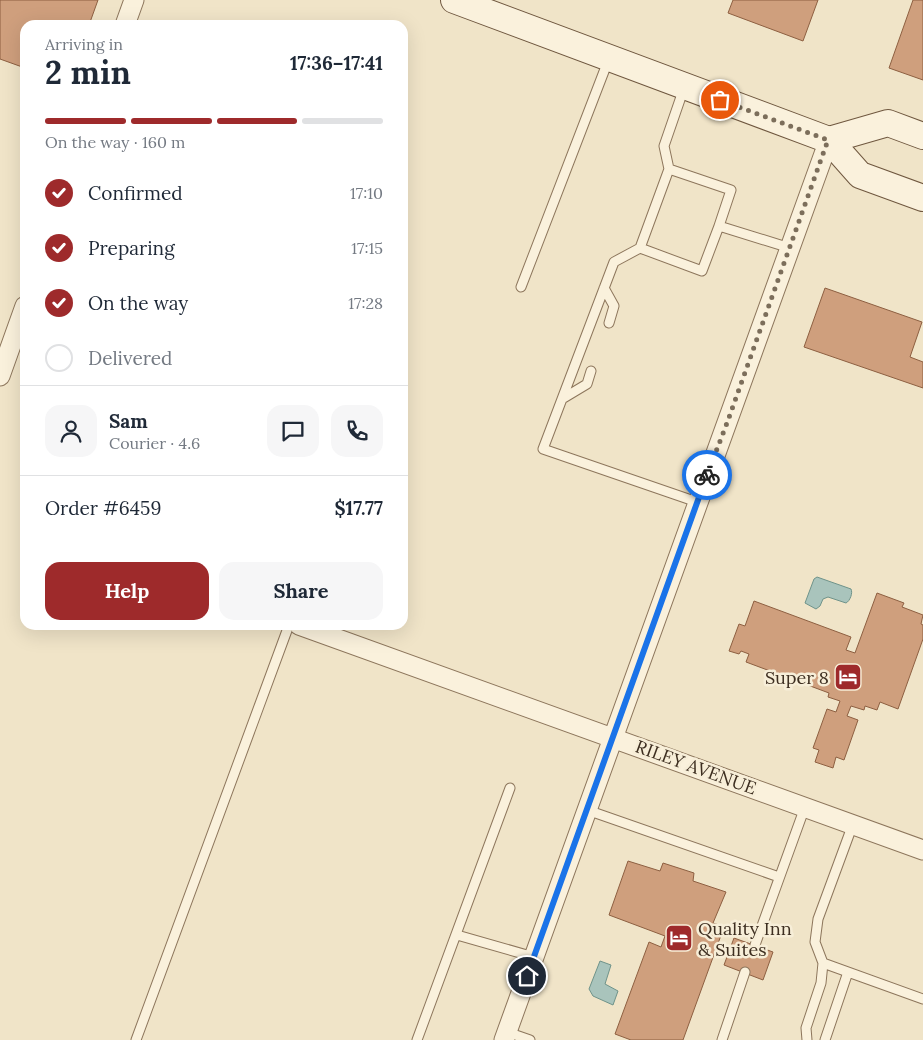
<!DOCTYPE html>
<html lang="en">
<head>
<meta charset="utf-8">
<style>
	:root { --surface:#fff; --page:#f6f6f7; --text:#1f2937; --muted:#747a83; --line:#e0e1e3; --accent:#9e2a2b }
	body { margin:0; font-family:Lora,serif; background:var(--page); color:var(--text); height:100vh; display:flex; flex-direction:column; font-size:19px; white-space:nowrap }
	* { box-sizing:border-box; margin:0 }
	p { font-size:16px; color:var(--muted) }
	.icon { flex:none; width:28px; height:28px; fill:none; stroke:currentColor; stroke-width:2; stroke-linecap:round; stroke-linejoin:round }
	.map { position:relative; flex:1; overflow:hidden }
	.sheet { position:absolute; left:20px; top:20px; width:388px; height:610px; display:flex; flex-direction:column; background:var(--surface); border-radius:15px; box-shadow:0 5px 20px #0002 }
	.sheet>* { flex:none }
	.pin { position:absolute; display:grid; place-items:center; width:42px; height:42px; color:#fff; margin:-21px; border:2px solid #fff; border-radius:50%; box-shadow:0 1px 5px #0007 }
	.courier { position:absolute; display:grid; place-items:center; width:50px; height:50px; margin:-25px; border:4px solid #1a73e8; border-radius:50%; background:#fff; color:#222; box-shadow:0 1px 6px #0007 }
	.overview em { font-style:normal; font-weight:800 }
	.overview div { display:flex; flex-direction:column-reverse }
	.overview { display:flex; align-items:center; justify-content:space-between; height:85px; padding:0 25px }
	h1 { font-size:32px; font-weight:800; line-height:38px }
	.bar { display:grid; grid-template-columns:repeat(4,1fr); gap:8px 5px; align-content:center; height:60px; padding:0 25px }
	.bar i { height:6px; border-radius:4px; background:var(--line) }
	.bar .active { background:var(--accent) }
	.bar p { grid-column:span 4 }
	.line { display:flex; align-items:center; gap:12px; padding:0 25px; border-top:1px solid var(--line) }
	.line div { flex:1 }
	.round { display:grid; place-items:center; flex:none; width:52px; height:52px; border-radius:15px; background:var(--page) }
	ol { padding:0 25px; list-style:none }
	li { display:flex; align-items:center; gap:15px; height:55px }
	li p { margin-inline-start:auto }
	li .icon { padding:5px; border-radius:50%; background:var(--accent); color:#fff; stroke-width:4 }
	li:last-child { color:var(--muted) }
	li i { width:28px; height:28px; border:2px solid var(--line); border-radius:50% }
	.button { display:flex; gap:10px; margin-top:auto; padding:10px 25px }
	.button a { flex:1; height:58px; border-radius:15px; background:var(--accent); color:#fff; font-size:20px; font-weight:800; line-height:58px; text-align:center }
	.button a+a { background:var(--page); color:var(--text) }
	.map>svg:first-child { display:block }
	.water { fill:#a9c4bc; stroke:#6f938a }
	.building { fill:#cf9f7d; stroke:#8d5f41 }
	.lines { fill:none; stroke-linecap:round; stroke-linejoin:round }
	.lane-casing { stroke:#8d765c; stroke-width:11 }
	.street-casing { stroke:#8d765c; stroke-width:21 }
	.secondary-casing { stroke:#6f573f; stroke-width:28 }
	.lane { stroke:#faf1dc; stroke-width:9 }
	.street { stroke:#faf1dc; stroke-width:19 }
	.secondary { stroke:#faf1dc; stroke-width:26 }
	.done { stroke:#7c6e5b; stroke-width:5; stroke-dasharray:0 9 }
	.route { stroke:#1a73e8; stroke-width:6 }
	.labels { text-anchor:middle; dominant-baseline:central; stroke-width:5; stroke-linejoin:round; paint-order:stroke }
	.poi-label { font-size:18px; fill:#3d2e20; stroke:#f7eed8; text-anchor:end }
	.street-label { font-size:18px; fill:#3d2e20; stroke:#f7eed8 }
</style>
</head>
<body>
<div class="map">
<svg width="923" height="1040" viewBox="0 0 923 1040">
	<rect width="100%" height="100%" fill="#f0e4c8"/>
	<path class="water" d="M817,577L851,589C853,593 850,601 846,603L828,597L823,599L820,606L816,609L805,603L814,579Z
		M600,961L611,965L605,984L618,991L613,1005L593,996L589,989Z"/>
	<path class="building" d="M0,0H98L89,25H25V68L0,59Z
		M733,0H818L803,41L728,13Z
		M913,0H923V80L889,68Z
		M825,288L922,322L910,357L923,362V388L804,347Z
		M877,593L904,603L902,607L923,615L921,624L923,625V639L898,709L880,702L877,710L865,706L864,710L851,706L847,716L858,720L844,760L836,757L833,768L815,762L819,750L813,748L827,709L836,712L840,701L828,697L829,693L746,662L749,654L741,651L739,654L729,651L739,624L745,626L754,601L851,637L846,650L855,653Z
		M628,861L660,871L663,863L694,873L693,881L726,892L713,923L724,927L683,1040H631L615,1034L649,942L661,947L665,936L609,915Z
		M734,938L773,952L763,980L724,965Z"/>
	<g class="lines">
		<g class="lane-casing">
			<path id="lane" d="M684,88L664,146L669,169L640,248L702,271L719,226L790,248
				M669,169L731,190L719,226
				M640,248L614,262L543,449L697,502
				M521,287L608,61
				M604,288L614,306L609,323
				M562,399L587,384L591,371
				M587,810L779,877
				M853,824L818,919L815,942L823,963L923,999
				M457,935L534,957
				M755,945L805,807
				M507,1032L530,1040
				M136,1040L289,625
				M417,1040L510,788
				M722,1040L745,972
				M807,1040L806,1028L821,983L823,963
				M825,1040L848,972"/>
		</g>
		<g class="street-casing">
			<path id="street" d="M125,25L134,0
				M0,376L25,306
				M299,625L923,850
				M504,1040L829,140"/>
		</g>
		<g class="secondary-casing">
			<path id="secondary" d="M454,0L829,140L860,175L923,198
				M829,140L888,123L923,136"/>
		</g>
		<use href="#lane" class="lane"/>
		<use href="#street" class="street"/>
		<use href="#secondary" class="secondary"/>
	</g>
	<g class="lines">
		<path class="done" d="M707,475L727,423L828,140L720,100"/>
		<path class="route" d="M527,976L707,475"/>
	</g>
	<defs>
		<g id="hotel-square" transform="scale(1.4375)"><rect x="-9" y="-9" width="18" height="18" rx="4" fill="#9e2a2b" stroke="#f7eed8"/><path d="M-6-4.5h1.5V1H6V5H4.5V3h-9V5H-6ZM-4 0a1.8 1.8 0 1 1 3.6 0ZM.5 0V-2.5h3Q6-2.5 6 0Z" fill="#fff"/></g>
	</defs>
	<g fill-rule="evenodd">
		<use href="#hotel-square" x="848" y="677"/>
		<use href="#hotel-square" x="679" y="938"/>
	</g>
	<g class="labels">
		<g class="poi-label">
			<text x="829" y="677">Super 8</text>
			<text x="698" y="928" text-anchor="start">Quality Inn<tspan x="698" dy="21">&amp; Suites</tspan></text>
		</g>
		<g class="street-label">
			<text transform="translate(696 767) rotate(20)">RILEY AVENUE</text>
		</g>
	</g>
</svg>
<div class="pin" style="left:720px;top:100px;background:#ea580c"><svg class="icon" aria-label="bag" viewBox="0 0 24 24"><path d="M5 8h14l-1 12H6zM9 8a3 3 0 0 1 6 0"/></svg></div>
<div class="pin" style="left:527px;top:976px;background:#1f2937"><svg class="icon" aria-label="home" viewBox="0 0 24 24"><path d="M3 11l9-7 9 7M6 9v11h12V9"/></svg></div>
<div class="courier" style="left:707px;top:475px"><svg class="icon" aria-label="bike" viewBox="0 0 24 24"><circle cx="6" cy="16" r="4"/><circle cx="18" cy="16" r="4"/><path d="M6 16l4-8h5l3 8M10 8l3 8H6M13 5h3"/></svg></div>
<section class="sheet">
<div class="overview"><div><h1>2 min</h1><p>Arriving in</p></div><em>17:36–17:41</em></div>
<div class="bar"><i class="active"></i><i class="active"></i><i class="active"></i><i></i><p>On the way · 160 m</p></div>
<ol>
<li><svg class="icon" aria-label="check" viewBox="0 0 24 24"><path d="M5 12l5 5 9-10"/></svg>Confirmed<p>17:10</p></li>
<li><svg class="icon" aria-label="check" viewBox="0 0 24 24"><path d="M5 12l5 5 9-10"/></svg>Preparing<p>17:15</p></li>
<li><svg class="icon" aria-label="check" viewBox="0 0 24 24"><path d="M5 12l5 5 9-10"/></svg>On the way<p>17:28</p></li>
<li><i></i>Delivered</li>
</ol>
<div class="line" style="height:90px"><a class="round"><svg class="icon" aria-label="person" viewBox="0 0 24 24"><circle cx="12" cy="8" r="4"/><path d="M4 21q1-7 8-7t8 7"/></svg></a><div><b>Sam</b><p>Courier · 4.6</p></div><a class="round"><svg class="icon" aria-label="chat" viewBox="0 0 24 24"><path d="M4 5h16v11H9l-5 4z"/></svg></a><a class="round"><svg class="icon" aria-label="phone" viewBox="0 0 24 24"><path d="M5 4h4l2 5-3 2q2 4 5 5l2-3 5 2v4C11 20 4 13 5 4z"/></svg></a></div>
<div class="line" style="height:65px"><div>Order #6459</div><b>$17.77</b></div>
<div class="button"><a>Help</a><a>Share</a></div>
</section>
</div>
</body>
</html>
